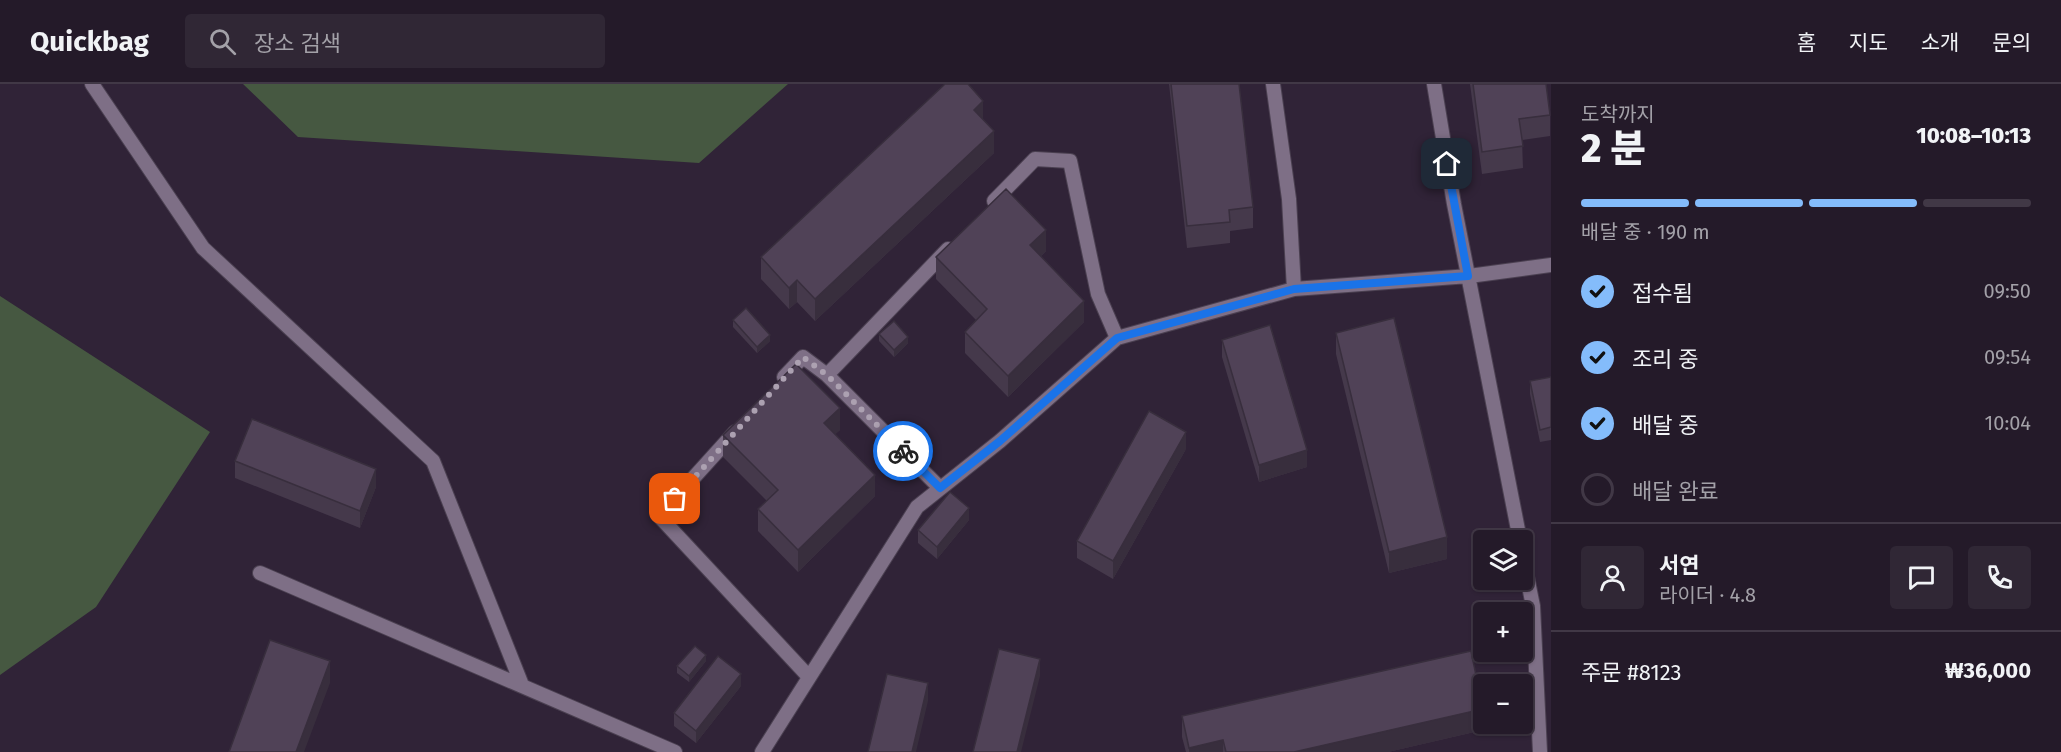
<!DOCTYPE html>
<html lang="ko">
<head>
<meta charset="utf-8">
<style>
	:root { --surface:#241a29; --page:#302735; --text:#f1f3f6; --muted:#a3a1a8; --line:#413846; --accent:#84bcfb }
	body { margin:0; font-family:"Fira Sans","Noto Sans KR",sans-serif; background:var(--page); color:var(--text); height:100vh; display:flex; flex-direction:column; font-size:22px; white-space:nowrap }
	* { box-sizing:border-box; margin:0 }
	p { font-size:20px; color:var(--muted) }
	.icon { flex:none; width:33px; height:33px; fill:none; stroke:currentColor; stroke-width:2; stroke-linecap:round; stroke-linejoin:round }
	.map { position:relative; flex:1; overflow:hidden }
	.side { display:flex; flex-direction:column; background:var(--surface); width:510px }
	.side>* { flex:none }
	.buttons { position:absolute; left:1473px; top:446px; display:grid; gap:12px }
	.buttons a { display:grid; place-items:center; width:60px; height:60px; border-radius:6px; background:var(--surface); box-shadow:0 2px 4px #0004,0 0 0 2px var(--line); font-size:30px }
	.pin { position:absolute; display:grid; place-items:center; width:51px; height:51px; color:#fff; margin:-26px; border-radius:12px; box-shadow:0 3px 9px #0006 }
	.courier { position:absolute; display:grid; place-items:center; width:60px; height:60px; margin:-30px; border:4px solid #1a73e8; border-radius:50%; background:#fff; color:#222; box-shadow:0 2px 8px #0007 }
	.headline em { font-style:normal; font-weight:800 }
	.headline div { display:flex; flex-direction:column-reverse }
	.headline { display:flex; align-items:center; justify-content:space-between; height:102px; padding:0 30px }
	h1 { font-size:39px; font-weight:800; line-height:45px }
	.bar { display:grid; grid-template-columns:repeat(4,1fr); gap:9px 6px; align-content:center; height:72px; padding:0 30px }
	.bar i { height:8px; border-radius:4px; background:var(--line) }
	.bar .selected { background:var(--accent) }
	.bar p { grid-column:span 4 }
	.line { display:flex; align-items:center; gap:15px; padding:0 30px; border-top:2px solid var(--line) }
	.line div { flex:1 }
	.round { display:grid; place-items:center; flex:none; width:63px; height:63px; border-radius:6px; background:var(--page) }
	ol { padding:0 30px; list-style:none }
	li { display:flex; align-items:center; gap:18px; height:66px }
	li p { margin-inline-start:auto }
	li .icon { padding:6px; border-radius:50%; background:var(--accent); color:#111; stroke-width:4 }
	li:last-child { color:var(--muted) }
	li i { width:33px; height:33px; border:3px solid var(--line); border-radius:50% }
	header { display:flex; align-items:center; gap:36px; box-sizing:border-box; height:84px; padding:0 30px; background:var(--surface); border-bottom:2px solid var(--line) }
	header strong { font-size:28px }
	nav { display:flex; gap:33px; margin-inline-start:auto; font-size:21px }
	.search { width:420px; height:54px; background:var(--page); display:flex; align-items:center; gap:15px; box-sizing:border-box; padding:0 21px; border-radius:6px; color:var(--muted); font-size:22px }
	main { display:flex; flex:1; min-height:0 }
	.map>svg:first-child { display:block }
	.green { fill:#465841 }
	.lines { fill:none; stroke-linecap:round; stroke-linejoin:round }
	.lane-casing { stroke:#4b4051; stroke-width:16 }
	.lane { stroke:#7e6f86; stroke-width:14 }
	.wall { fill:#45394b }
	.shaded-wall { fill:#382e3d }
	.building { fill:#504257; stroke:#382e3d; stroke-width:1.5 }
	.done { stroke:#aca1b1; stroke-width:6; stroke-dasharray:0 10.8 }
	.route { stroke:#1a73e8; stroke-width:8 }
</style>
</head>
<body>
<header>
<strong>Quickbag</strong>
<div class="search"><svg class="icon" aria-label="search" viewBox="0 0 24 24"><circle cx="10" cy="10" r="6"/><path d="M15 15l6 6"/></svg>장소 검색</div>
<nav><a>홈</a><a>지도</a><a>소개</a><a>문의</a></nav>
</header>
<main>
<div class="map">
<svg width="1551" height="668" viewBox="0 0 1551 668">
	<rect width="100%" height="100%" fill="#302337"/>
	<path class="green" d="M243,0H788L699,79L298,53Z
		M0,212L210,348L96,523L0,591Z"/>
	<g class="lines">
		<g class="lane-casing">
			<path id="lane" d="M92,0L203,164L433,377L522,601
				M1273,0L1289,115L1294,205
				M1434,0L1454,120L1520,456
				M994,117L1035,75L1070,77L1098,210L1117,254
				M784,293L803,273L827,291
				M735,348L659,432L809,593
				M940,404L827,291L948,165
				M1522,468L1533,522L1540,668
				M260,489L675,668
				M762,668L917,423L1000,357L1117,254L1294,205L1469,192L1551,181"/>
		</g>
		<use href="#lane" class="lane"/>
	</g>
	<path class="wall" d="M1169,0H1239L1253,123V144L1230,147V159L1187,164Z
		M1470,0H1546L1550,31V52L1522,56L1523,84L1482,90Z
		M983,36L994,69L815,237L797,218L789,225L761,195V173Z
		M1046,167L1041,172L1084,238L1008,313L965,269V248L976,236L936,195V173Z
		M733,236L770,257L757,269L733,243Z
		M1336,249L1447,475L1389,489L1336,270Z
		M879,250L908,259L894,273L879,257Z
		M1222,256L1307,383L1259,398L1222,273Z
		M1551,293V356L1540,358L1530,310V297Z
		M840,346L835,350L875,412L798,488L758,447V425L767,417L723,373V351Z
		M1186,365L1113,495L1077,474V457Z
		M235,377L376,403L360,444L235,394Z
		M969,436L937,475L918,459V446Z
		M706,577L689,598L677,589V582Z
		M741,602L696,659L674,642V629Z
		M1182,632L1483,646L1388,668H1186L1182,653Z"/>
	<path class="shaded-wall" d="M983,17V38L974,26Z
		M994,47V69L815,237V215Z
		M1046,146V167L1030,183V161Z
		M797,196V218L789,225V204Z
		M1084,217V238L1008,313V292Z
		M770,251V257L757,269V263Z
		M908,253V259L894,273V266Z
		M840,324V346L824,361V339Z
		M1186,348V365L1113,495V477Z
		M1307,366V383L1259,398V381Z
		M376,385V403L360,444V427Z
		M875,391V412L798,488V466Z
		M969,424V436L937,475V463Z
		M1447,453V475L1389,489V468Z
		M706,571V577L689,598V592Z
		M1040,575V592L1021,668H1017Z
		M330,577V599L304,668H296Z
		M741,590V602L696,659V647Z
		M928,599V617L916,668H912Z
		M1483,625V646L1388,668H1294Z
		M1223,656V668H1189V664Z"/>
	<path class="building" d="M945,0H968L983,17L974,26L994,47L815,215L797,196L789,204L761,173Z
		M1171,0H1239L1253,123L1229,126L1230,138L1187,142Z
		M1473,0H1546L1550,31L1519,35L1523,62L1482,68Z
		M1006,105L1046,146L1030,161L1084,217L1008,292L965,248L987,225L936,173Z
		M746,224L770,251L757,263L733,236Z
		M1394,234L1447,453L1389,468L1336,249Z
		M894,237L908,253L894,266L879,250Z
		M1270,241L1307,366L1259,381L1222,256Z
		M796,280L840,324L824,339L875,391L798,466L758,425L778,406L723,351Z
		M1551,293V343L1540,346L1530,297Z
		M1149,327L1186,348L1113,477L1077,457Z
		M252,335L376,385L360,427L235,377Z
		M950,408L969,424L937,463L918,446Z
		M270,556L330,577L296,668H229Z
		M695,562L706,571L689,592L677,582Z
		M999,565L1040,575L1017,668H973Z
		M1471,567L1483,625L1294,668H1226L1223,656L1189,664L1182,632Z
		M718,572L741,590L696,647L674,629Z
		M887,590L928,599L912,668H868Z"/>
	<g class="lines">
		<path class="done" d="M675,415L803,273L827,291L903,367"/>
		<path class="route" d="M903,367L940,404L1000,357L1117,254L1294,205L1468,192L1447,80"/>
	</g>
</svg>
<div class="buttons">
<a><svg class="icon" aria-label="layers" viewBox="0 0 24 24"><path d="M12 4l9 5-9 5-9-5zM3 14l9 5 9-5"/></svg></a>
<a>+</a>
<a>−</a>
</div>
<div class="pin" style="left:675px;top:415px;background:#ea580c"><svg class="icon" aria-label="bag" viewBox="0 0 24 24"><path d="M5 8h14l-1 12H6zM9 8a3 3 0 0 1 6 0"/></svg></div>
<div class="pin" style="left:1447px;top:80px;background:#1f2937"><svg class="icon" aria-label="home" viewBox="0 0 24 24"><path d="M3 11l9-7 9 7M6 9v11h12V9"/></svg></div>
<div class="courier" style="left:903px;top:367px"><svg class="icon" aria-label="bike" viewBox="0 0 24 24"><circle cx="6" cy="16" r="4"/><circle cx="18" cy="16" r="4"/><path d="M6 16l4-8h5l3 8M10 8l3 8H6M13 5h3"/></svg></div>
</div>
<section class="side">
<div class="headline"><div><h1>2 분</h1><p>도착까지</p></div><em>10:08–10:13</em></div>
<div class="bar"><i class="selected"></i><i class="selected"></i><i class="selected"></i><i></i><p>배달 중 · 190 m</p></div>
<ol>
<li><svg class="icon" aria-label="check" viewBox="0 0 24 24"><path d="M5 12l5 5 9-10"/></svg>접수됨<p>09:50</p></li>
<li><svg class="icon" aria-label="check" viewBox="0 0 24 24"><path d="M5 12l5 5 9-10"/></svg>조리 중<p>09:54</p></li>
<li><svg class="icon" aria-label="check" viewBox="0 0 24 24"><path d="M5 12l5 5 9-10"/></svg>배달 중<p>10:04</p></li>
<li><i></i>배달 완료</li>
</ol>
<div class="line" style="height:108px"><a class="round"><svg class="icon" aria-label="person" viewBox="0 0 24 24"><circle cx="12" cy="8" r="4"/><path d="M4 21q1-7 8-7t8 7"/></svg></a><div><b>서연</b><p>라이더 · 4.8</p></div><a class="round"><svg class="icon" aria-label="chat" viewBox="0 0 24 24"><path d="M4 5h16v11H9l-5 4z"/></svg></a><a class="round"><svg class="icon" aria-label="phone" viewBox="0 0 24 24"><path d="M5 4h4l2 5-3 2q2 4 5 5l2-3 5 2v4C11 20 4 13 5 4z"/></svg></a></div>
<div class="line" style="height:78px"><div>주문 #8123</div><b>₩36,000</b></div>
</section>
</main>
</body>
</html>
